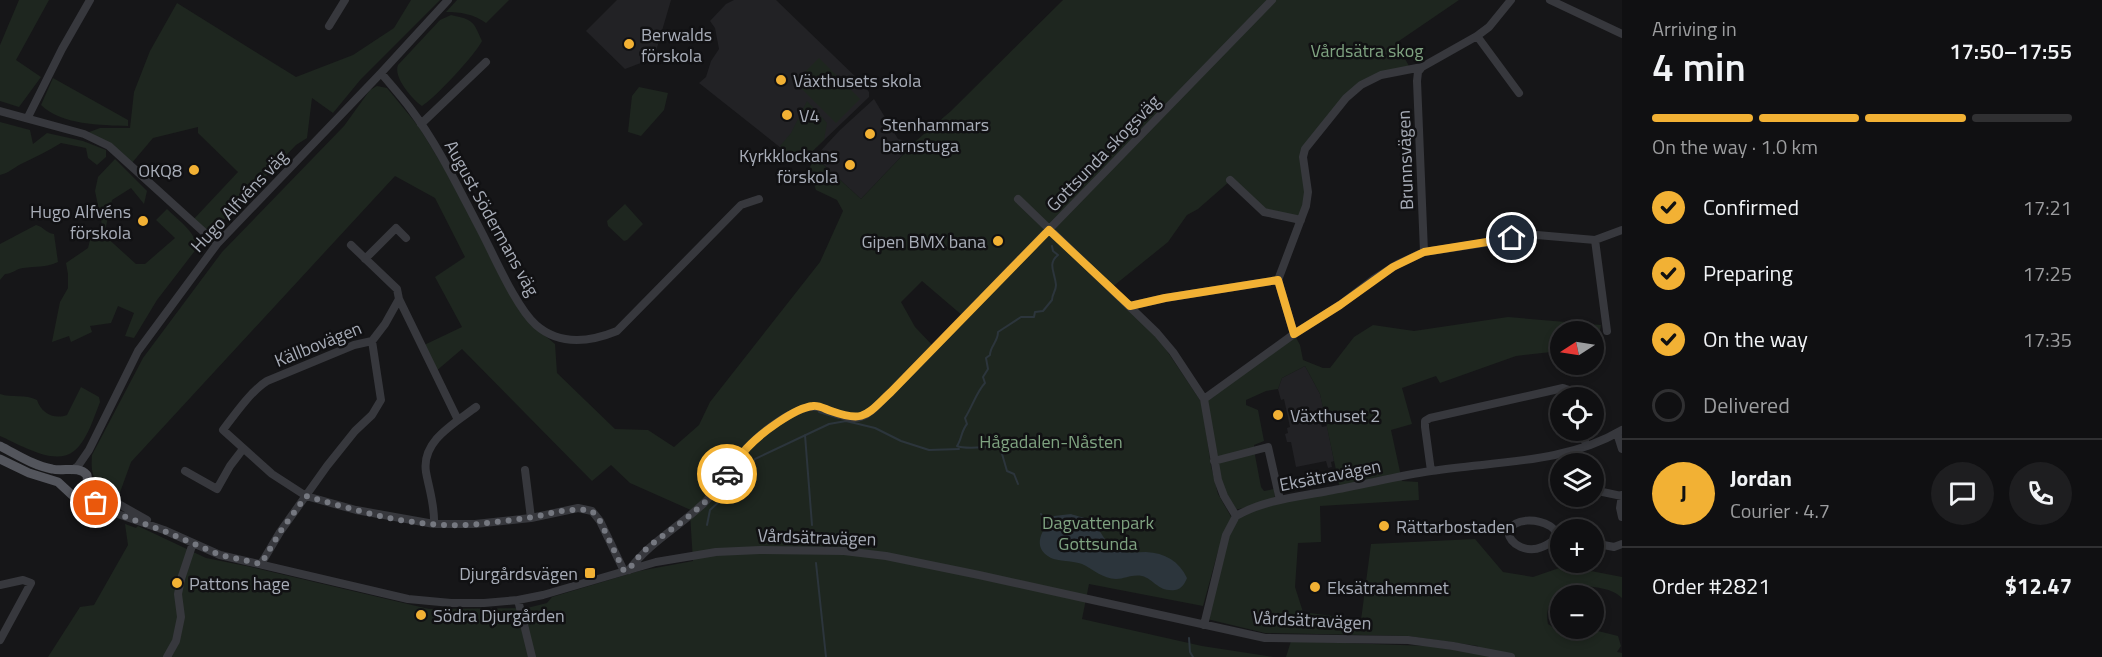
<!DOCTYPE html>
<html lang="en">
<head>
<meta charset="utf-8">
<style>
	:root { --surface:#101012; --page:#1e1e20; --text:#f1f3f6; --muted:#9c9d9f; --line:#303032; --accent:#f2b134 }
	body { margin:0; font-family:"Titillium Web",sans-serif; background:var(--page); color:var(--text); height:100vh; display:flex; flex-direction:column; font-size:22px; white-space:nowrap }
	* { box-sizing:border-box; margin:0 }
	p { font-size:20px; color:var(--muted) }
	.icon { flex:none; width:33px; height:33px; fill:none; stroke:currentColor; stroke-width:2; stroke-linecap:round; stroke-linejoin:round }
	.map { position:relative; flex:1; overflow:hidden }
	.sheet { display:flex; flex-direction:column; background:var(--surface); width:480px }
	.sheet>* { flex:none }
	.needle { width:39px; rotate:258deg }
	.tools { position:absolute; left:1550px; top:321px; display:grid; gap:12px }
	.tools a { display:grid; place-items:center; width:54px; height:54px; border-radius:50%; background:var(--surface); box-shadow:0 3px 9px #0003,0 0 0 2px var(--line); font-size:30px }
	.pin { position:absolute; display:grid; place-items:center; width:51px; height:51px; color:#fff; margin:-26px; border:3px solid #fff; border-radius:50%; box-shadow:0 2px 6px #0007 }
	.courier { position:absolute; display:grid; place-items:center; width:60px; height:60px; margin:-30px; border:4px solid #f2b134; border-radius:50%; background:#fff; color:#222; box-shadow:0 2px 8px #0007 }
	.summary em { font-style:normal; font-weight:600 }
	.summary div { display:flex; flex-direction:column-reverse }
	.summary { display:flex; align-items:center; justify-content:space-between; height:102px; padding:0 30px }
	h1 { font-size:39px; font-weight:600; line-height:45px }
	.bar { display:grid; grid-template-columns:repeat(4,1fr); gap:9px 6px; align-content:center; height:72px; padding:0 30px }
	.bar i { height:8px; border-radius:4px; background:var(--line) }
	.bar .current { background:var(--accent) }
	.bar p { grid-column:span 4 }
	.line { display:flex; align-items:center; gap:15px; padding:0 30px; border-top:2px solid var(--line) }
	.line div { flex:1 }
	.round { display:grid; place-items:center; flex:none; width:63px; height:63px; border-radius:32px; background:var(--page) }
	ol { padding:0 30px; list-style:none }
	li { display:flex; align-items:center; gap:18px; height:66px }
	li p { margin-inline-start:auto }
	li .icon { padding:6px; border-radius:50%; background:var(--accent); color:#111; stroke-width:4 }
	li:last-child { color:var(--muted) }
	li i { width:33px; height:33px; border:3px solid var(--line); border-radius:50% }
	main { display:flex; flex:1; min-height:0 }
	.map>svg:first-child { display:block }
	.built { fill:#222225 }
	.green { fill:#1e261f; fill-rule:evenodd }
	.water { fill:#2c353c }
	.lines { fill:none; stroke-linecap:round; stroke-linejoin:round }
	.stream { stroke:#2c353c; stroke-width:2 }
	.minor { stroke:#37383d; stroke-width:8 }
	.major { stroke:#53555c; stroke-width:9 }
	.done { stroke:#757880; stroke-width:6; stroke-dasharray:0 10.8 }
	.route { stroke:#f2b134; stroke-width:8 }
	.poi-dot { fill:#f2b134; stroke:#111113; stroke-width:2 }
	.labels { text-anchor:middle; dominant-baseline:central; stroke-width:5; stroke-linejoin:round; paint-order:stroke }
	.poi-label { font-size:18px; fill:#a8adb8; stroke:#111113; text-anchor:start }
	.park-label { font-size:18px; fill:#7fa381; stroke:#111113 }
	.street-label { font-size:18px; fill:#a8adb8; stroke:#111113 }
</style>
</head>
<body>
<main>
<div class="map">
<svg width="1622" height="657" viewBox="0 0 1622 657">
	<rect width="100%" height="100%" fill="#161618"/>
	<path class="built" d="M617,0H671L654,58L625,69L586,31Z
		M734,0H776L862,83L869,92V97L800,163L699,83L706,77L711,61L719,49L715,28L710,21L726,4Z
		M874,99L898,139L914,143L861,199L815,157L840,130Z
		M1305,366L1320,394L1325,415L1319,417L1322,427L1327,426L1334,461L1331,462L1332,467L1328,468L1326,461L1296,467L1291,442H1287L1285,434L1288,433L1287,428L1290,427L1284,399L1281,400L1278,389L1282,378Z"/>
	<path class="green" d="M19,0H49L16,60L41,77L19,107L0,101V45Z
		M411,0H440L361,79L333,113L312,98L307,138L296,145L208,236L192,221L238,172L198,133V127L153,138L131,164L84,134L100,128H130L134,92L150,51L177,3L296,77L353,55L394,28Z
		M457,0H509L486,23C474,14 460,12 446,12Z
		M1063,0H1459L1396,43L1409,66L1352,91L1305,149L1308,192L1301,220L1271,215L1230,181L1198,209L1187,215L1168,242L1111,288L1159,339L1202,403L1211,466L1218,494L1233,520L1251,507L1340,489L1320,394L1305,366L1282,378L1278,389L1266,391L1246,400V405L1258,410L1264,441L1254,445V450L1261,487L1264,491L1274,489L1275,496L1273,499C1259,502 1246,509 1232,510L1224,496L1204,399L1294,334L1300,345L1303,360L1323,368H1330L1354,337L1373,325L1414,331L1508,317L1601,325L1599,335L1593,344V332H1560V351L1516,356L1440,383L1436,376L1402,388L1412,424L1391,430L1402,481L1418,482L1419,500L1320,506L1321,542L1298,543L1295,587L1303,612L1361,620L1371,544L1475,539L1503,572L1533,577L1565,566L1622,577V598C1610,586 1589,587 1572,585C1556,597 1544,603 1548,624L1564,634L1598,631L1618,636L1621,646L1617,652L1622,653V657H1286L1291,641L1428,646L1480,654L1478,646L1408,636L1265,633L1207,619L1224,540L1218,551L1203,606L1089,584L1082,619L1202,646L1274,657H48L80,607L94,605L128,545L125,524L136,528L138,526L206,558L251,567L429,609L527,608L547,603L552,597L639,571L693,561L690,514L693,511L630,483L611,465L592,481L462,349L435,372L422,346L462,327L435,277L465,257L435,198L395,176L131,462L119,495C96,485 90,480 92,455L143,358L222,252L344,126L370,90L377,86L387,88L419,127L444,168L514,300L531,324L555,344L557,373L615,429L648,430L674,447L699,425L710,402L820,262L843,211L837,200L816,190L809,169L815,157L861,199L917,140L951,111ZM922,281L963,316L934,347L915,327L901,302Z
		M451,15C474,20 473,21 482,41C475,55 435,98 422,106C412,99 393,77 398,65L440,20Z
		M819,58L860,99L836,123L795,82Z
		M53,78L128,120V126C101,125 61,125 41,105Z
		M639,87L668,93L664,110L641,136L628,132L632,96Z
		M807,101L827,123L824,140L800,163L780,146L791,133Z
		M0,122L30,130L33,144L47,133L83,141L106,150V157L97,165L88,158L86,148L61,143C48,151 35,157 21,164C13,168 9,173 0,175Z
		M115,159L147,191L144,204L131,188L112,200L104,235L136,264H145L175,238L156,220L167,209C178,220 196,232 197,248L157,300L134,338L125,336L134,313L118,306L111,323L90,326L92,332L71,342L69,336L52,342L60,302L68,288V274L66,263L88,248L91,236L104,235L95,191L98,177Z
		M625,204L643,224L627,240L624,241L608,226L607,221Z
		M36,225C44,227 46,233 54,234L58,262C44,268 37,266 23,268C16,269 12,274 5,274L0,280V244Z
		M81,387L99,397L100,402C94,417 87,441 74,451C55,467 19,444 0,436V394C12,398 26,394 37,400C41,413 54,420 67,415Z"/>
	<path class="water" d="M1071,514C1076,516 1084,517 1089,520C1102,528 1103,544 1118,550C1127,554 1136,552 1146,552C1165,553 1179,561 1187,578C1185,583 1182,589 1175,590C1158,592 1154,579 1142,576C1132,574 1125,579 1116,579C1103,579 1093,569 1082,564C1074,561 1057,561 1051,558C1030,547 1043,528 1054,516Z"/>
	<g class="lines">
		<path class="stream" d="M819,412L839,418
			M805,435L812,525
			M1018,484L1014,474L1007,471L1000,447C988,446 965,450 957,446C962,439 961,431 967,424L965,418C972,407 977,391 985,383L983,377L988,369L986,358L990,355C990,346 998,342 998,332L1021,317H1034L1035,312L1043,311L1052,300C1052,294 1056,291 1056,285C1055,272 1047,264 1058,255L1053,251L1052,246
			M1041,514L1048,523
			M707,525L710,510L734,488L755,459L829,424L846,421L875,428L901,441L929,450L959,449
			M816,563L826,657
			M1189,638L1190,652L1193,657"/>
		<path class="minor" d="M1550,0L1622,34
			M329,26L345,0
			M1477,36L1519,93
			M1422,67L1418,72L1417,81L1424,252
			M381,73C391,85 401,96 410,108C438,145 458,187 479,227C493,253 515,306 536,325C560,346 590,342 617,331L741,205L759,199
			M0,111L84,134L109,146L217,244
			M28,117L62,49L90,0
			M421,124L486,62
			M1230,180L1264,212L1301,220
			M1018,199L1157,333L1173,352L1204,399L1218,480L1224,496L1236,516L1226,535L1204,625
			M1595,240L1607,331
			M351,245L397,289L399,299
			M365,259L396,228L406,238
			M1130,306L1165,298L1278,280
			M1294,334L1278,280L1306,206L1308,192L1303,157L1305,149L1346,98L1361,85L1381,75L1422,67L1477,36L1489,27L1511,0
			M1204,399L1294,334L1340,305L1374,279L1398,264L1424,252L1537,235L1595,240L1622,230
			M458,420L399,299L385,324L372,341L354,345L267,381C251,391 235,414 223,430L272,474L306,496L356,510L434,524H475L531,518L578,508L592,511L600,521L624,571
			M1582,430L1586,445
			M1617,433L1622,449
			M1214,461L1268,447L1280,500
			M72,470L78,466L89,450L138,351L217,244L381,73L448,0
			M525,470L531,518
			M185,471L217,489L230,466L243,449
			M1431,471L1425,427V421L1430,418L1563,388L1569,390L1572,398
			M89,481L92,489L147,520
			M1593,490L1622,496
			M78,495L85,496L112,512L164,530L220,555L408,599L451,603H484L518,600L543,595L656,562L716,552L760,550L844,551L886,556L979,575L1265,638L1408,640L1453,646L1511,657
			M1622,495L1620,508L1622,517
			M1236,516C1264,500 1297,497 1328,491C1363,485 1397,476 1431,471C1495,461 1565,464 1622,430
			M434,524C435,506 429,489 426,472C421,441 455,423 476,407
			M1559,537C1554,540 1548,545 1542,547C1528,553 1510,546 1508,531C1516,517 1537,519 1550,526C1554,528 1557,534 1560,537
			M1593,543L1614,547L1622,544
			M261,564L280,532L327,466L355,431L372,415L381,400L372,341
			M629,570C650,542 679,527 704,503C721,487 731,466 746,449C760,433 782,417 802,409C825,399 843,425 863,416C873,412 882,400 891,392L1272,0
			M0,585L23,580L31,583L0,640
			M518,600L532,657
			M167,657L176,641L181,617L178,594L181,579L193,543"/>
		<path class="major" d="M0,446C16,454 34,466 52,469C64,472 78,465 87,475L88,487L83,493L72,495L58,482L29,473L0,459"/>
	</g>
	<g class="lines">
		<path class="done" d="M96,503L112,512L164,531L220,555L261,564L280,532L306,496C361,512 420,530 478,524C496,522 515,520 533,517C553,513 572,507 592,511L600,521L624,571C633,568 637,557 644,551C660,536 680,525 696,510C709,500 718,488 727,474"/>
		<path class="route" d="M727,474C734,466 740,456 747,448C760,434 794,408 813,406C819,405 825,409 831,411C865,423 866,415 891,392L1049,230L1130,306L1165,298L1278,280L1294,334L1340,305L1393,267L1424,252L1512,238"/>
	</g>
	<g class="poi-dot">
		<circle cx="629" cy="44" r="6"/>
		<circle cx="781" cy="80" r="6"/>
		<circle cx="787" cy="115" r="6"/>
		<circle cx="870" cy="134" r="6"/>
		<circle cx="850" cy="165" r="6"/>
		<circle cx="194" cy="170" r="6"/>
		<circle cx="143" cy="221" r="6"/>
		<circle cx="998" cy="241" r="6"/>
		<circle cx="1278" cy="415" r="6"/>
		<circle cx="1384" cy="526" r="6"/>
		<rect x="584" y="567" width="12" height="12" rx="3"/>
		<circle cx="177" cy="583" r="6"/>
		<circle cx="1315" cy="587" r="6"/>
		<circle cx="421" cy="615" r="6"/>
	</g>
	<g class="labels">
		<g class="poi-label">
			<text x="641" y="34">Berwalds<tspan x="641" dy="21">förskola</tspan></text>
			<text x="793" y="80">Växthusets skola</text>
			<text x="799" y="115">V4</text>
			<text x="882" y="124">Stenhammars<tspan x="882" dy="21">barnstuga</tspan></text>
			<text x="838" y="155" text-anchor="end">Kyrkklockans<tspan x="838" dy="21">förskola</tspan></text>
			<text x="182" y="170" text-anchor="end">OKQ8</text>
			<text x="131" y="211" text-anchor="end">Hugo Alfvéns<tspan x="131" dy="21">förskola</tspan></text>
			<text x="986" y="241" text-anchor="end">Gipen BMX bana</text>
			<text x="1290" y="415">Växthuset 2</text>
			<text x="1396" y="526">Rättarbostaden</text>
			<text x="578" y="573" text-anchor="end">Djurgårdsvägen</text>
			<text x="189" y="583">Pattons hage</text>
			<text x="1327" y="587">Eksätrahemmet</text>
			<text x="433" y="615">Södra Djurgården</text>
		</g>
		<g class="park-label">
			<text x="1367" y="50">Vårdsätra skog</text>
			<text x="1051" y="441">Hågadalen-Nåsten</text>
			<text x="1098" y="522">Dagvattenpark<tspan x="1098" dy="21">Gottsunda</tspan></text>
		</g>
		<g class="street-label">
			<text transform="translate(1103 153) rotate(-46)">Gottsunda skogsväg</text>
			<text transform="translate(1405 160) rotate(-92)">Brunnsvägen</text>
			<text transform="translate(239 201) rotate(-47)">Hugo Alfvéns väg</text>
			<text transform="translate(492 218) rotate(61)">August Södermans väg</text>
			<text transform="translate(318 344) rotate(-22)">Källbovägen</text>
			<text transform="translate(1330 475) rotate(-11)">Eksätravägen</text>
			<text transform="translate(817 537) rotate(2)">Vårdsätravägen</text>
			<text transform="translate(1312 620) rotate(3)">Vårdsätravägen</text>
		</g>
	</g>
</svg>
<div class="tools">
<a><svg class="needle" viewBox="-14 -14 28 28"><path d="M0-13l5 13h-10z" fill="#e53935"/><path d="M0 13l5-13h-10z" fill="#9c9d9f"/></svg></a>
<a><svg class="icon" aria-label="locate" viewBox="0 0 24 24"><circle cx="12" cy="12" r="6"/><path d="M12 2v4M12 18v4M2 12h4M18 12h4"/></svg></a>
<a><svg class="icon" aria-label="layers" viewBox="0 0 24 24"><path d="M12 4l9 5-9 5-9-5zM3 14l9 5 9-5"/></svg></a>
<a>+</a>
<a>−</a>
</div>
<div class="pin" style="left:96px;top:503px;background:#ea580c"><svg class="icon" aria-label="bag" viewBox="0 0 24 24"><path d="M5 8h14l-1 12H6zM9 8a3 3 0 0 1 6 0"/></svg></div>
<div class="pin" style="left:1512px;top:238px;background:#1f2937"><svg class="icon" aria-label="home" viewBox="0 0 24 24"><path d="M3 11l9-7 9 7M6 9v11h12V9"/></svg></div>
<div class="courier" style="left:727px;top:474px"><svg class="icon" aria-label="car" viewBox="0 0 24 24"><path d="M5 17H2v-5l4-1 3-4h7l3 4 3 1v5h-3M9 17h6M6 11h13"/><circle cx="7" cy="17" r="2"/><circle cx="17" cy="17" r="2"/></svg></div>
</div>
<section class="sheet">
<div class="summary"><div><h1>4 min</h1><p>Arriving in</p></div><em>17:50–17:55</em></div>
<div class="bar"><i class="current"></i><i class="current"></i><i class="current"></i><i></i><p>On the way · 1.0 km</p></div>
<ol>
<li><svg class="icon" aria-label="check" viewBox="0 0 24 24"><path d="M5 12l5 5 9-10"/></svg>Confirmed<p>17:21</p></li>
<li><svg class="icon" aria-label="check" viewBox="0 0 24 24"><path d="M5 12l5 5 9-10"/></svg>Preparing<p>17:25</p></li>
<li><svg class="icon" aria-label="check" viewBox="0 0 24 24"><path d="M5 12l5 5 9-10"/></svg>On the way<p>17:35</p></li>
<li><i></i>Delivered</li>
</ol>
<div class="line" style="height:108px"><b class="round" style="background:var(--accent);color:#111">J</b><div><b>Jordan</b><p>Courier · 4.7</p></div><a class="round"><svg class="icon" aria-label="chat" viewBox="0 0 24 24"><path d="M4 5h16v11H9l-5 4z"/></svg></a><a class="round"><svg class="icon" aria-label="phone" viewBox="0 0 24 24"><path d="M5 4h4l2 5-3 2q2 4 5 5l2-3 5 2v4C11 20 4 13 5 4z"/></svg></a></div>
<div class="line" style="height:78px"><div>Order #2821</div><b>$12.47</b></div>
</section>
</main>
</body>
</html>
